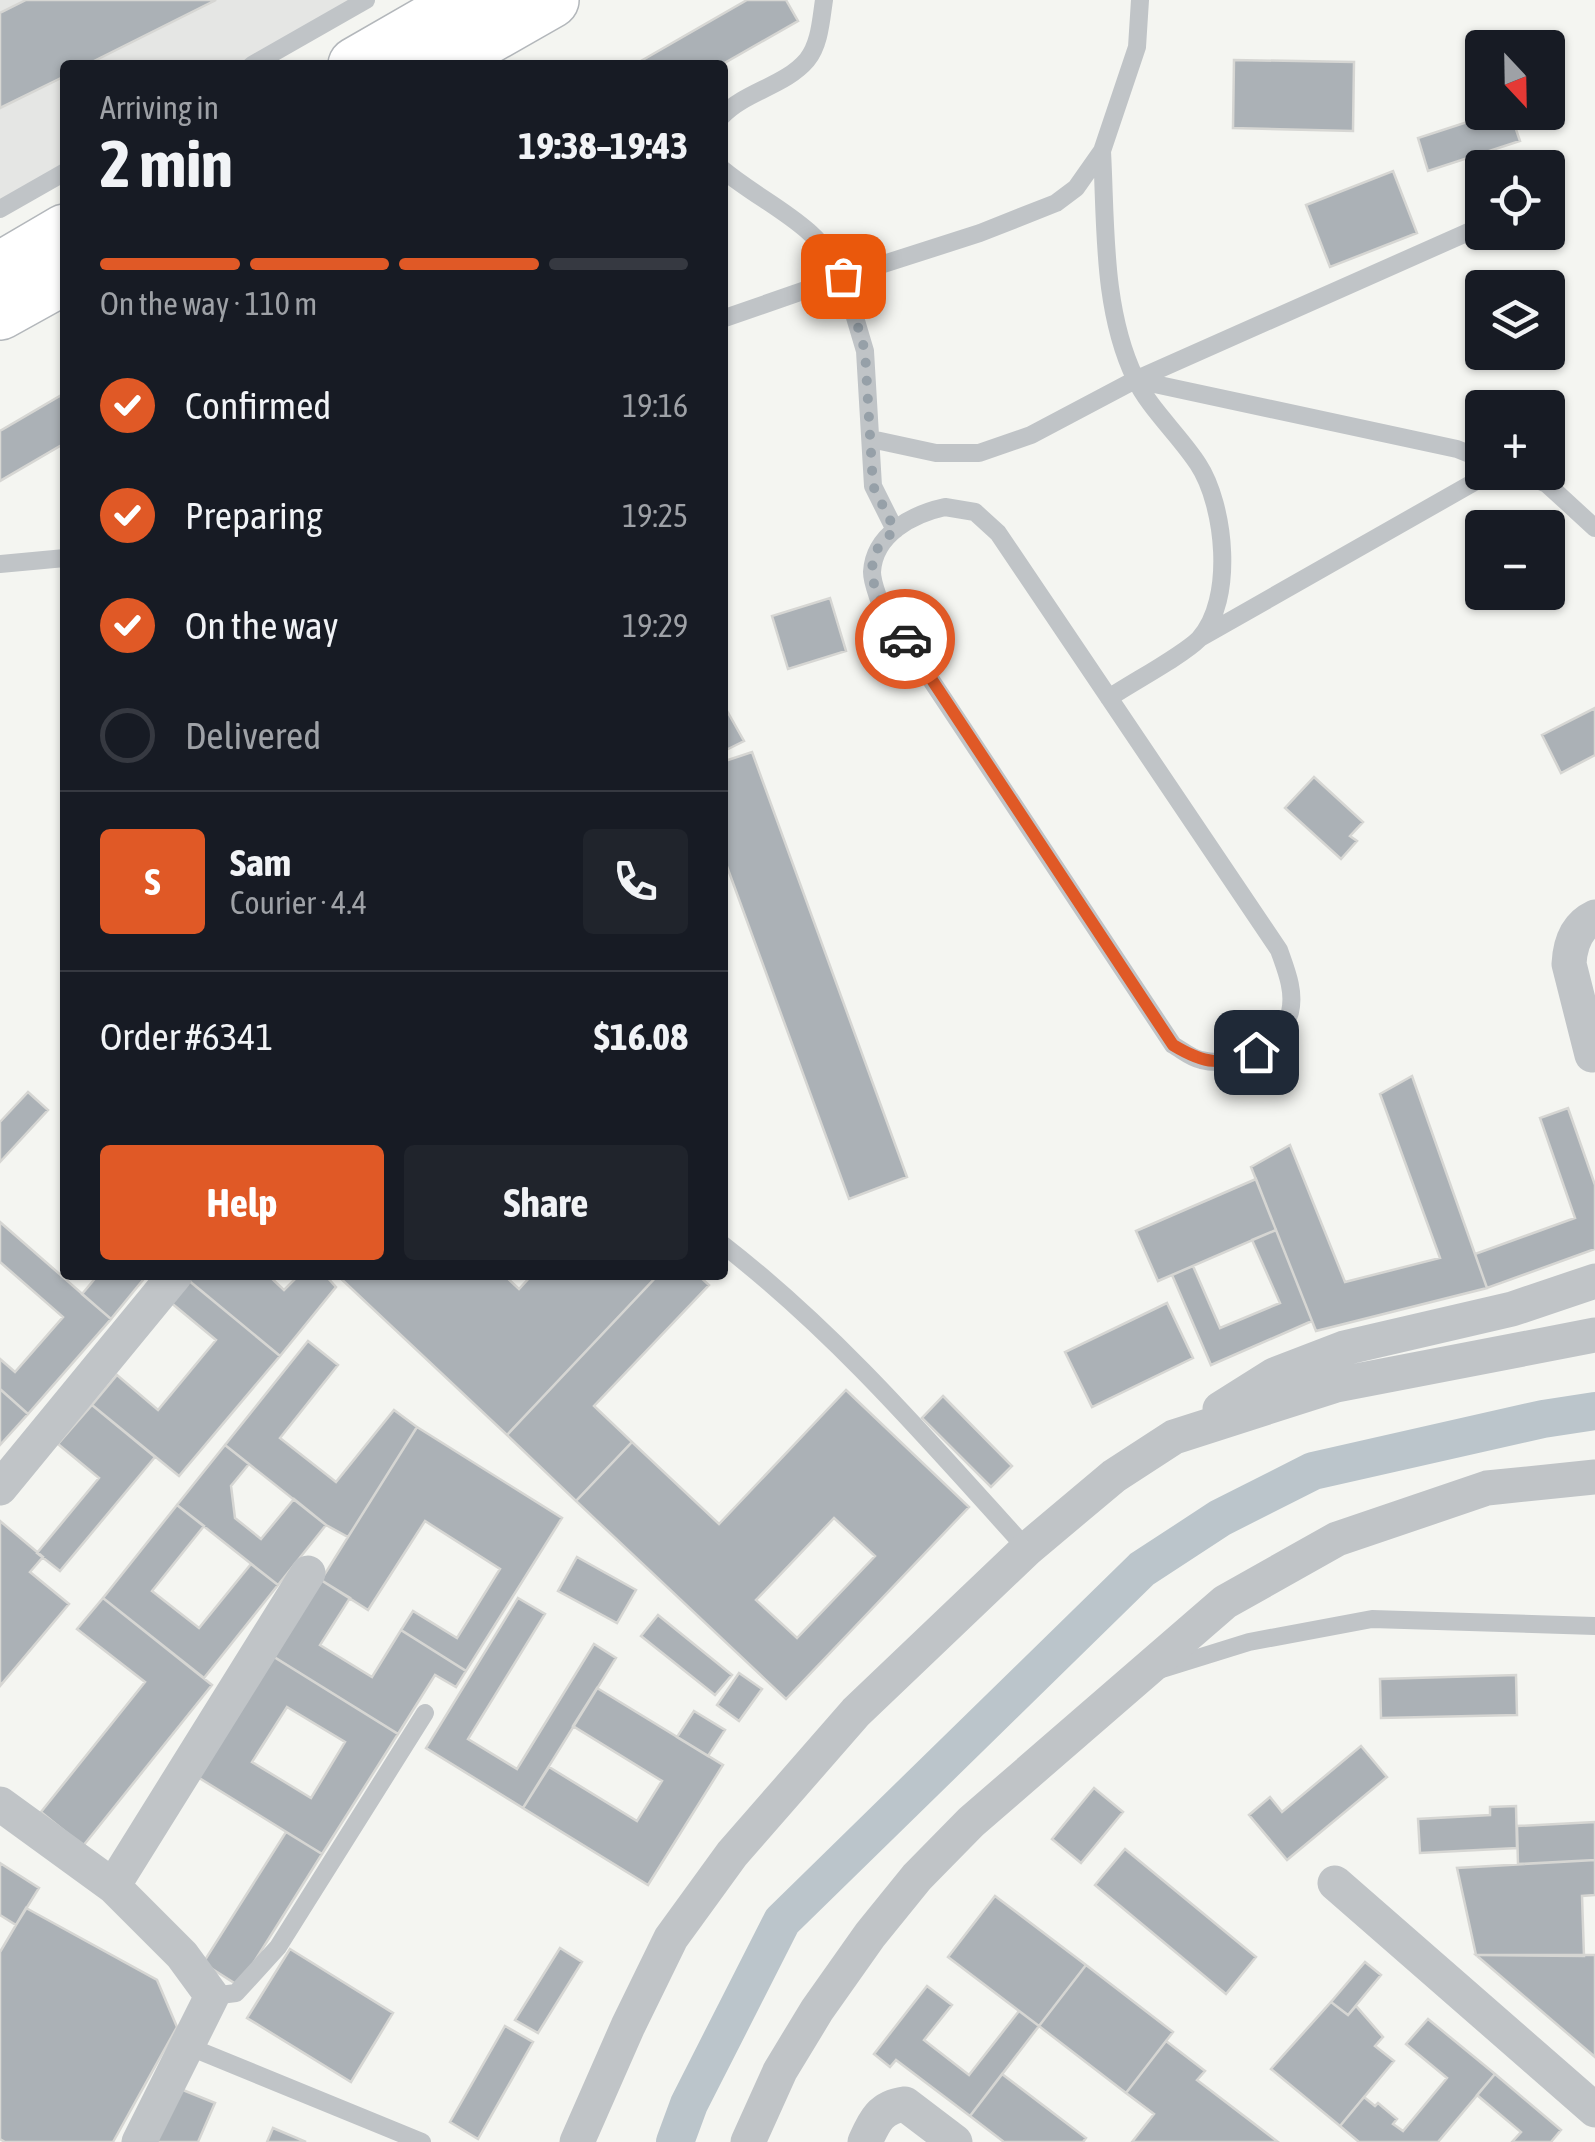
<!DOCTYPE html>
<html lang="en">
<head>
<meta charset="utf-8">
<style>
	:root { --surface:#171b24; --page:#20242c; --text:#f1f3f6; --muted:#9ea1a6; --line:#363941; --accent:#e05926 }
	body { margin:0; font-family:"Asap Condensed",sans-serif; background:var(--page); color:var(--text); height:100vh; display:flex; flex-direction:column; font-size:38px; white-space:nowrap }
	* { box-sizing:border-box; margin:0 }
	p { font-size:32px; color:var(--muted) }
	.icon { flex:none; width:55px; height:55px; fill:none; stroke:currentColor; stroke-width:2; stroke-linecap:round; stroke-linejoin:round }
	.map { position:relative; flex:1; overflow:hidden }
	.sheet { position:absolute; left:60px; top:60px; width:668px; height:1220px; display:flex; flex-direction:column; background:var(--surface); border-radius:10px; box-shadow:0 2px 8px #0004 }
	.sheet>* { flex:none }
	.needle { width:65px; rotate:158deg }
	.tools { position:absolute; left:1465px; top:30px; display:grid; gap:20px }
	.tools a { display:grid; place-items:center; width:100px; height:100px; border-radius:10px; background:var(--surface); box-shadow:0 2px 8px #0004; font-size:50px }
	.pin { position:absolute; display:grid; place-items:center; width:85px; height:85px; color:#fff; margin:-42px; border-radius:20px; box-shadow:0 5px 15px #0006 }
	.courier { position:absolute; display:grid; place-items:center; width:100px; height:100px; margin:-50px; border:8px solid #e05926; border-radius:50%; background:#fff; color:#222; box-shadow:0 2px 12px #0007 }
	.overview em { font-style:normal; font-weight:700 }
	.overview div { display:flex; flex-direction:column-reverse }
	.overview { display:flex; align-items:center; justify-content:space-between; height:170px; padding:0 40px }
	h1 { font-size:65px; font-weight:700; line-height:75px }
	.bar { display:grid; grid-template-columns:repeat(4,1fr); gap:15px 10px; align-content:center; height:120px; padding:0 40px }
	.bar i { height:12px; border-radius:8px; background:var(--line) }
	.bar .active { background:var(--accent) }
	.bar p { grid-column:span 4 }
	.line { display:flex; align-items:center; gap:25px; padding:0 40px; border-top:2px solid var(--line) }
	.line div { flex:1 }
	.round { display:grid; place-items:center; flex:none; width:105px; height:105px; border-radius:10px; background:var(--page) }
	ol { padding:0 40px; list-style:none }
	li { display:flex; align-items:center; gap:30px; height:110px }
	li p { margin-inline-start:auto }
	li .icon { padding:10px; border-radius:50%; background:var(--accent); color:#fff; stroke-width:4 }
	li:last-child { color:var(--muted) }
	li i { width:55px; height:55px; border:5px solid var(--line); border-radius:50% }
	.cta { display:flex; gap:20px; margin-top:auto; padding:20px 40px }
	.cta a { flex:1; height:115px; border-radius:10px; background:var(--accent); color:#fff; font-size:40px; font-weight:700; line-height:115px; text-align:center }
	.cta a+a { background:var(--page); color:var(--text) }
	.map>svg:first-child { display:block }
	.built { fill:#e5e6e4 }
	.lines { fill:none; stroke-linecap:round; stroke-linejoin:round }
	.canal { stroke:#bbc5cb; stroke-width:38 }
	.building { fill:#abb1b6; stroke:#d6d6d3; stroke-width:2.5; fill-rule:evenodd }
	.primary-casing { stroke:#b3b7bb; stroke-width:58 }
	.lane { stroke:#c0c4c7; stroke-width:18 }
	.street { stroke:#c0c4c7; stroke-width:35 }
	.primary { stroke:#fff; stroke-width:55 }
	.done { stroke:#96a0a8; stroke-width:10; stroke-dasharray:0 18 }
	.route { stroke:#e05926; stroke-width:12 }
</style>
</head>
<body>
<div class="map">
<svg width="1595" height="2142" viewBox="0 0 1595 2142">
	<rect width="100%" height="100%" fill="#f4f5f1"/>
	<path class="built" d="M0,0H355L240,65H65V164L0,200Z"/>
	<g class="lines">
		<path class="canal" d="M675,2142L689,2104L782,1921L1142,1569L1220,1518L1313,1471L1543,1419L1595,1411"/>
	</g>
	<path class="building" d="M26,0H216L86,65H65V76L0,108V13Z
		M747,0H786L798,21L721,65H634Z
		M1234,60L1354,62L1353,131L1233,128Z
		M1498,112H1510L1520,141L1428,171L1418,138Z
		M1393,171L1417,233L1330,267L1306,205Z
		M65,393V443L0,481V431Z
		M830,598L846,651L788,669L772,616Z
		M722,702L744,741L722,752Z
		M1595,708V755L1561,773L1542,735Z
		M752,752L907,1177L849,1199L722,853V762Z
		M1314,777L1363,822L1350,836L1357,841L1341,859L1285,808Z
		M1412,1076L1487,1288L1316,1331L1251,1167L1290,1145L1345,1282L1440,1258L1380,1094Z
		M28,1092L48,1110L0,1162V1122Z
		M1568,1108L1595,1185V1249L1487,1288L1475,1254L1575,1218L1540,1118Z
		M1256,1179L1276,1230L1158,1281L1136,1231Z
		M0,1222L111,1319L28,1414L0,1389V1359L15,1372L63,1317L0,1262Z
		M1276,1230L1312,1321L1211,1365L1172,1275L1193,1266L1220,1328L1280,1303L1252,1240Z
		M98,1275H147L111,1319L82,1294Z
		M182,1275H268L284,1290L299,1275H325L336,1287L280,1356Z
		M337,1275H504L519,1289L532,1275H658L507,1435Z
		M658,1275H698L709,1285L594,1406L632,1442L576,1501L507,1435Z
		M187,1279L280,1356L179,1476L92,1405L117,1375L158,1410L216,1340L169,1301Z
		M1167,1303L1193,1358L1092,1407L1065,1352Z
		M308,1341L338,1365L280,1438L336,1482L394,1410L417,1427L348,1537L326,1525L225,1445Z
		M0,1389L28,1414L0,1445Z
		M846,1390L969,1507L786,1699L576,1501L632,1442L719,1524ZM834,1518L875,1556L797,1638L756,1600Z
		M943,1396L1012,1466L991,1487L922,1418Z
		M92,1405L155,1457L60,1571L37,1553L99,1478L58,1444Z
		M417,1427L562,1518L466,1671L401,1630L413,1611L457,1638L500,1569L425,1521L368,1610L321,1580Z
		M225,1445L249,1464L231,1486L235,1518L261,1539L294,1499L326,1525L278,1585L177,1505Z
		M177,1505L204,1526L152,1591L199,1628L251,1564L278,1585L204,1678L103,1598Z
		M0,1521L43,1557L30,1572L69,1604L0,1686Z
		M577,1557L636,1590L617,1623L558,1591Z
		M321,1580L350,1598L320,1645L372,1677L401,1630L466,1671L456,1687L435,1675L398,1734L271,1655Z
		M103,1598L212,1685L83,1846L41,1812L145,1682L77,1629Z
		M518,1598L545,1614L468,1739L517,1769L594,1644L616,1658L523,1808L426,1748Z
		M658,1615L732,1675L715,1695L641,1636Z
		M271,1655L398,1734L322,1854L196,1776ZM287,1707L345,1742L311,1798L252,1762Z
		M739,1673L762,1689L739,1721L717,1705Z
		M1516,1675L1517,1715L1381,1718L1380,1679Z
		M597,1688L723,1765L648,1885L523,1808L549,1767L637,1821L662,1781L573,1726Z
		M694,1711L725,1730L708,1756L677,1737Z
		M1361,1746L1387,1777L1287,1860L1249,1815L1270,1797L1282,1812Z
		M1094,1788L1123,1812L1081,1863L1052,1839Z
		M1516,1806L1517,1848L1420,1853L1418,1819L1490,1815V1807Z
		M1595,1822V1860L1518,1864L1517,1826Z
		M286,1832L322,1854L239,1986L203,1963Z
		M1125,1849L1256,1957L1226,1994L1095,1885Z
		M1595,1860V1895L1582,1896L1584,1956L1476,1955L1457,1868Z
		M0,1863L39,1888L16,1925L0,1915Z
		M995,1896L1086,1965L1039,2026L948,1957Z
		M26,1908L157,1980L177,2027L113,2142H5L0,2139V1952Z
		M560,1948L582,1962L538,2033L515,2020Z
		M290,1949L393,2013L351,2082L247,2018Z
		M1476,1955H1595V2057Z
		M1365,1962L1381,1975L1348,2015L1331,2002Z
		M1086,1965L1173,2032L1126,2093L1039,2026Z
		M927,1986L952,2005L924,2040L969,2075L1019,2011L1039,2026L970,2116L896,2060L890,2067L874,2054Z
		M1331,2002L1348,2015L1356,2006L1383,2037L1375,2046L1394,2061L1340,2126L1271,2069Z
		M1428,2019L1495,2074L1438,2142H1359L1340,2126L1364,2097L1375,2106L1378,2103L1397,2119L1393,2124L1403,2131L1447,2078L1406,2044Z
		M505,2026L533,2042L478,2139L450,2122Z
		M1166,2041L1205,2071L1197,2080L1278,2142H1132L1154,2114L1126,2093Z
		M1002,2074L1086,2138L1083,2142H1004L970,2116Z
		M1495,2074L1561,2130L1551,2142H1512L1521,2132L1477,2095Z
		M173,2086L215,2103L198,2142H148Z
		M273,2128L306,2142H267Z"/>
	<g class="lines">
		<g class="primary-casing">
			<path id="primary" d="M356,65L469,0
				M437,65L551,0
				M0,270L65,232
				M0,312L65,276"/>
		</g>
		<path class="lane" d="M252,65L366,0
			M722,116C746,91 785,86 807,60C820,44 821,19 824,0
			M1102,151C1106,225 1102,309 1135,378C1148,407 1180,436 1198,464C1225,505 1235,600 1199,639C1182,656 1131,683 1109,698
			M722,169C765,205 818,223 843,277L722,319
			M0,209L65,172
			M1136,380L1457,449L1482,459
			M871,439L936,453H979L1031,435L1135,380L1482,226
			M1518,472L1547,484L1595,528
			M945,507L975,512L998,533L1279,950C1286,970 1295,991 1290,1012C1280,1048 1235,1069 1201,1060C1191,1058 1182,1050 1173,1045L880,603C877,593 872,582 872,572C874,534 913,514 945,507Z
			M895,530L873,486L865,351L843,277L980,233L1056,203L1076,188L1102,151L1137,47L1140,0
			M0,564L65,558
			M1200,638L1492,472
			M722,1244C837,1333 930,1442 1027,1549
			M1159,1670L1249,1642L1372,1619L1595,1626
			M212,1996L236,1993L278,1947L425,1713
			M185,2045L422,2142"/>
		<path class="street" d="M1592,1055L1569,964C1570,944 1576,926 1595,917
			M1220,1409L1274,1375L1344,1348L1512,1309L1595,1281
			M0,1488L175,1275
			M0,1804L113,1886L182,1955L212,1996L139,2142
			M1335,1883L1595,2110
			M113,1886L308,1573
			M577,2142L628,2026L671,1938L732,1854L856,1712L1027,1549L1114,1476L1174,1437L1336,1385L1595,1335
			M748,2142L780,2071L817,2010L870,1935L917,1877L971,1822L1225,1602L1337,1539L1487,1488L1595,1477
			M865,2142C874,2122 880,2107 905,2104L955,2142"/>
		<use href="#primary" class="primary"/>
	</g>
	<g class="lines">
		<path class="done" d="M843,276L865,351L873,486L895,530C890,535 881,542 878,548C860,580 888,614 905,639"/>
		<path class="route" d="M905,639L1173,1045C1206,1065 1219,1065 1256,1052"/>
	</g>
</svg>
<div class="tools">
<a><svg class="needle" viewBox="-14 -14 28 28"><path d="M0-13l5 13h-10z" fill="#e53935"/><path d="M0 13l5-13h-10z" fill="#9ea1a6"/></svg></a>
<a><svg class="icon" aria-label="locate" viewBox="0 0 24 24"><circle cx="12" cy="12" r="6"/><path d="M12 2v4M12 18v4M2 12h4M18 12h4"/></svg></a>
<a><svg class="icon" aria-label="layers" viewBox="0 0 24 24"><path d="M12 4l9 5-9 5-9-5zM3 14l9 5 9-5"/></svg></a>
<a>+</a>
<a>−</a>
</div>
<div class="pin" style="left:843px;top:276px;background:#ea580c"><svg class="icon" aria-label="bag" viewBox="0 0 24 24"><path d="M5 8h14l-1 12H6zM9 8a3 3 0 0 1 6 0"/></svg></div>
<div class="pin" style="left:1256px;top:1052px;background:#1f2937"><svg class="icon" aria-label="home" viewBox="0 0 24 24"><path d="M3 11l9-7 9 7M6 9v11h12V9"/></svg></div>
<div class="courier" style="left:905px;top:639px"><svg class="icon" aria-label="car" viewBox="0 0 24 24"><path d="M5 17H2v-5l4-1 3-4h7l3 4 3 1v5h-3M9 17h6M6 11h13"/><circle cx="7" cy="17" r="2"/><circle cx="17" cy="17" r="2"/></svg></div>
<section class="sheet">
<div class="overview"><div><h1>2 min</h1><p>Arriving in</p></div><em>19:38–19:43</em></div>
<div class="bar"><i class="active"></i><i class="active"></i><i class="active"></i><i></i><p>On the way · 110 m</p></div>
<ol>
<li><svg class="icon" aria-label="check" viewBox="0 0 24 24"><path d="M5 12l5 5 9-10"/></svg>Confirmed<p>19:16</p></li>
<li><svg class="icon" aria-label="check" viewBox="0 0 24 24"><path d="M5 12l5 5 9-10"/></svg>Preparing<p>19:25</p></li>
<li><svg class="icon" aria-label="check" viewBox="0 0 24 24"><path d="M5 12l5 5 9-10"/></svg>On the way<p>19:29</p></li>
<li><i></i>Delivered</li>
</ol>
<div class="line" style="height:180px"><b class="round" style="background:var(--accent);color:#fff">S</b><div><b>Sam</b><p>Courier · 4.4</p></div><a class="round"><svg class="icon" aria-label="phone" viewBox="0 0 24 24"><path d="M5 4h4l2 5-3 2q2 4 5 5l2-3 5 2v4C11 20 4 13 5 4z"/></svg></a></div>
<div class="line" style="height:130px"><div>Order #6341</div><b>$16.08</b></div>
<div class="cta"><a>Help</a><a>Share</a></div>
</section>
</div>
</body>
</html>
